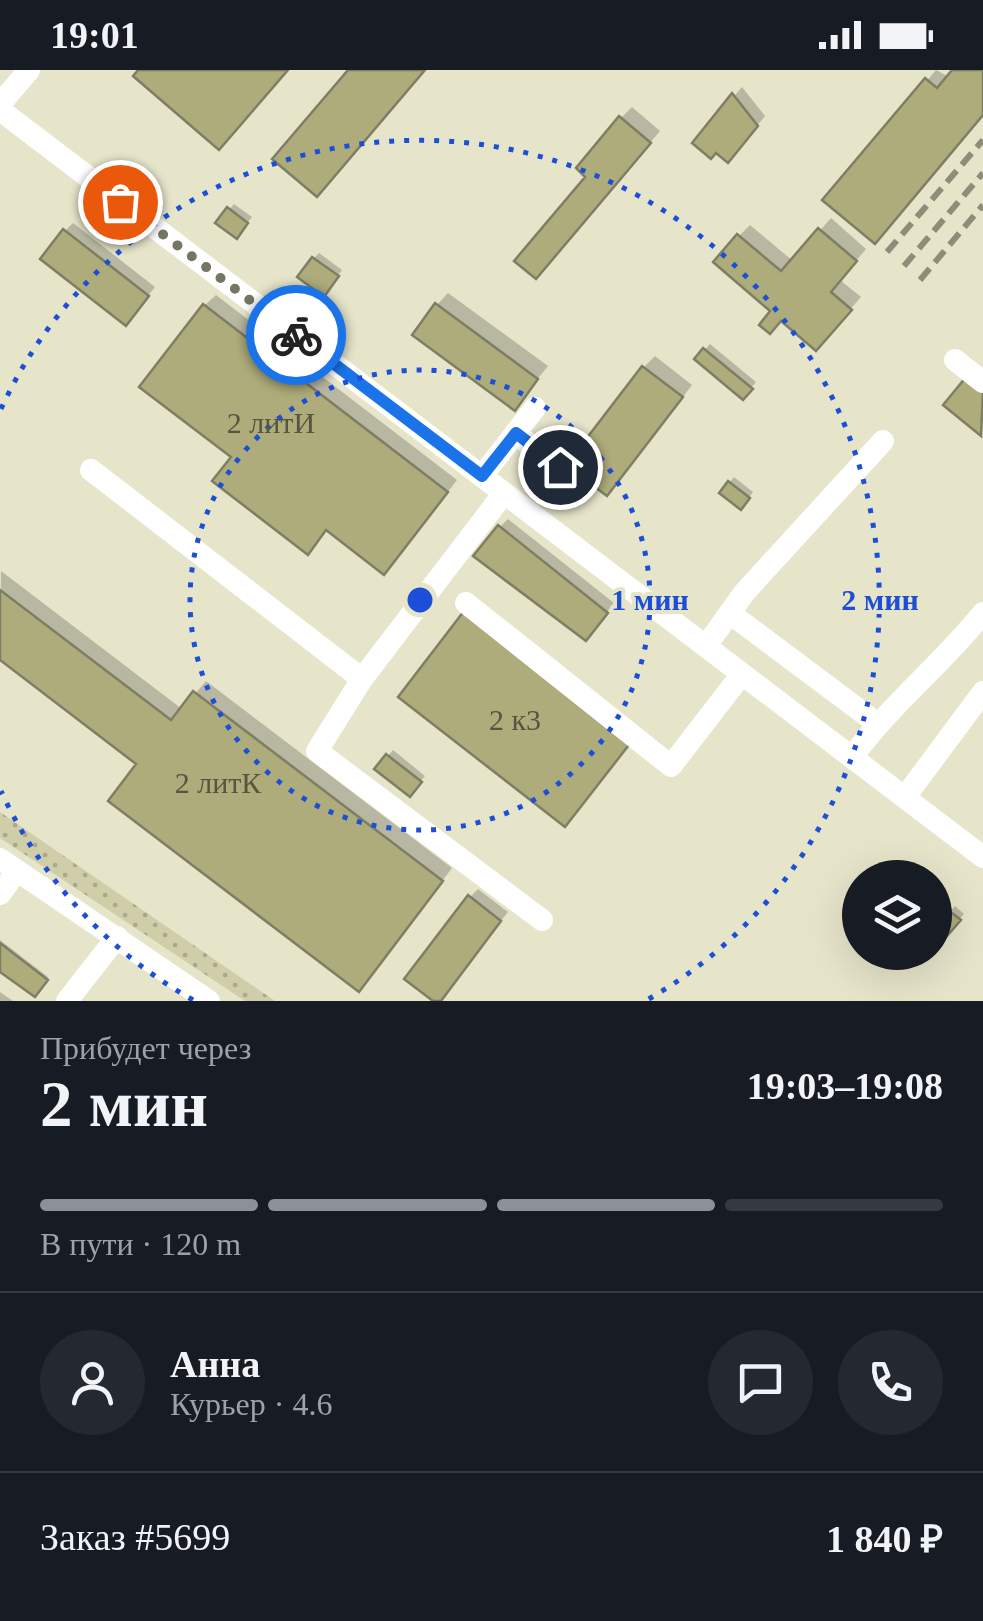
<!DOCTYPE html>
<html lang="ru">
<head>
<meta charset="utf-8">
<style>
	:root { --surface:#171b24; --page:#242831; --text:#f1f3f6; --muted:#9ea1a6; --line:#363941; --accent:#8c9099 }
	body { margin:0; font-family:"Times New Roman",serif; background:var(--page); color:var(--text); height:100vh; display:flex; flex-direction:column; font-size:38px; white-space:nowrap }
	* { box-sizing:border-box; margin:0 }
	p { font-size:32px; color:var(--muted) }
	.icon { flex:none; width:55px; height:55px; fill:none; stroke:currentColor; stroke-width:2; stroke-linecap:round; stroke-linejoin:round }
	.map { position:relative; height:931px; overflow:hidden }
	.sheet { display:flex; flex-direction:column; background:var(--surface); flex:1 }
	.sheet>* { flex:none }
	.buttons { position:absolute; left:842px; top:790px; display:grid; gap:20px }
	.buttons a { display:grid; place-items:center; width:110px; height:110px; border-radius:50%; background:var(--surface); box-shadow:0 10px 40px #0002; font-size:50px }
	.pin { position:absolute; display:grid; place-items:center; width:85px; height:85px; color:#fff; margin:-42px; border:5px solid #fff; border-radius:50%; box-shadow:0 2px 10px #0007 }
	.courier { position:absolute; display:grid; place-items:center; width:100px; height:100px; margin:-50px; border:8px solid #1a73e8; border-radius:50%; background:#fff; color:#222; box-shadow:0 2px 12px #0007 }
	.overview em { font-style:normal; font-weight:800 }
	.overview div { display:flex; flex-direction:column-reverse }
	.overview { display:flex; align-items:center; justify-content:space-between; height:170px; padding:0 40px }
	h1 { font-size:65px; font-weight:800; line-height:75px }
	.bar { display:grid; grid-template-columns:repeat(4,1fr); gap:15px 10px; align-content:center; height:120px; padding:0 40px }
	.bar i { height:12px; border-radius:8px; background:var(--line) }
	.bar .current { background:var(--accent) }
	.bar p { grid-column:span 4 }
	.line { display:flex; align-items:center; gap:25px; padding:0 40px; border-top:2px solid var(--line) }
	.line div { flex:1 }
	.round { display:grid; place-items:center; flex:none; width:105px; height:105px; border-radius:52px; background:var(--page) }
	.status { display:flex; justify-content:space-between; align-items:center; height:70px; padding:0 50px; background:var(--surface); direction:ltr }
	.status svg { height:28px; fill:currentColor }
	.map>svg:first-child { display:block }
	.green { fill:url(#green-dots) }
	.shadow { fill:#0003 }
	.building { fill:#aeac7a; stroke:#7e7e65; stroke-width:2.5 }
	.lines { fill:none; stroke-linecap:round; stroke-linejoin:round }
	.minor { stroke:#fff; stroke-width:22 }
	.rail { stroke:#8d8d7a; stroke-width:6; stroke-dasharray:15 8; stroke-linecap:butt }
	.done { stroke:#757564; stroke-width:10; stroke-dasharray:0 18 }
	.route { stroke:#1a73e8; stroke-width:12 }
	.ring { fill:none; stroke:#1d4ed8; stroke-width:5; stroke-dasharray:5 10 }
	.labels { text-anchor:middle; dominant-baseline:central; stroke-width:8; stroke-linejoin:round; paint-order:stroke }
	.number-label { font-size:30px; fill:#565540 }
	.centre { fill:#1d4ed8; stroke:#e6e5ca; stroke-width:5 }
	.ring-label { font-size:30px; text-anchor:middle; font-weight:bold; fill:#1d4ed8; stroke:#e6e5ca; stroke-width:8; stroke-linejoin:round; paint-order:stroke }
</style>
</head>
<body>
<div class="status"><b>19:01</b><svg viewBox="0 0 49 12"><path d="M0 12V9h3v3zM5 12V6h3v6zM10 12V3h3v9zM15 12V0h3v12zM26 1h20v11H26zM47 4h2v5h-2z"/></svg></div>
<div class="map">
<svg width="983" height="931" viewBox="0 0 983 931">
	<defs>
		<pattern id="green-dots" width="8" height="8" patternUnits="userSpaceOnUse" patternTransform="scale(2.5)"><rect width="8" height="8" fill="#cfcea9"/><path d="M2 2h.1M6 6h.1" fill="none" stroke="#a9a88a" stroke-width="1.8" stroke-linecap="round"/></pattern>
	</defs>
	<rect width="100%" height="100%" fill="#e6e5ca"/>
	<path class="green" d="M0,742L32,764L275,931H245L0,768Z"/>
	<path class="shadow" d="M936,0L949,7L955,0H983V44L826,130Z
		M742,17L765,46L736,81L695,72Z
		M632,37L660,61L547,195L589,106L621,48Z
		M234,134L252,147L241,161L219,152Z
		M831,148L866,179L840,210L861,227L827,266L774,241L739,166L750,155L793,191Z
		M73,153L155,217L134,244L65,161Z
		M319,183L342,200L329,218L314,188Z
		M448,223L548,296L515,337L437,235Z
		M216,225L457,410L395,490L328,458L308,481L234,387L204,236Z
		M710,274L756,312L743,327L697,289Z
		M655,286L692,315L618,412L643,298Z
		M734,407L753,422L746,432L730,412Z
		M508,449L614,533L594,559L500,457Z
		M1,501L182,639L206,611L452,798L370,907L140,693L0,587Z
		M393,680L425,706L414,719L377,699Z
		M478,819L508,842L437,931L470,827Z
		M955,836L964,844L935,877V858Z
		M0,870L48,907L35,924L0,899Z
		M0,922L13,931H0Z"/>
	<path class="building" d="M138,0H288L219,80L133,6Z
		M348,0H425L317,127L272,89Z
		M952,0H983V45L875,174L822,130L925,8L937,18Z
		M732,23L758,56L728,93L716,83L711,89L692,73Z
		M619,46L651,73L536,209L514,191L585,107L576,98Z
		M227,137L248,153L237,169L215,153Z
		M818,158L857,191L831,222L852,240L816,281L781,251L770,264L759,255L770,241L713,192L737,164L781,201Z
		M63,159L149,226L126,256L40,189Z
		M312,187L339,206L324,227L297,207Z
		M435,233L538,309L515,341L412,265Z
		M203,234L448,422L384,505L326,460L308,485L212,411L231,387L139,317Z
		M703,278L753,319L743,330L694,289Z
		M642,296L683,327L607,426L591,414L599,403L590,396L599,385L583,373Z
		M966,307L983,322L981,366L943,335Z
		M728,411L750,428L741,440L719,423Z
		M498,455L608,543L586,571L473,486Z
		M0,520L171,650L193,621L443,811L359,922L108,731L136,694L0,590Z
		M464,541L632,671L565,757L398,627Z
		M386,684L422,712L410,727L374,699Z
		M468,825L501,851L441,931H433L404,909Z
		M948,840L961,850L935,880V855Z
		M0,873L48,910L35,927L0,902Z"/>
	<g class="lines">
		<path class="minor" d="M0,34L29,0
			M0,40L983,787
			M955,290L983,312
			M515,363L581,413
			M91,400L362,609
			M482,406L535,338
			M504,423L362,609L317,681L542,850
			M466,533L671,696L742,604
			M731,544L878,654
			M706,576L744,523L883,371
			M852,687C893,632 941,595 983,543
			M905,727L983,622
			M0,789L209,931
			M0,824L17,801
			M67,931L117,867"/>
		<path class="rail" d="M887,182L983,70
			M904,196L983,103
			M920,210L983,135"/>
	</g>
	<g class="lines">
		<path class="done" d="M120,132L296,265"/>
		<path class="route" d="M296,265L482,406L516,363L560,397"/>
	</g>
	<g class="ring">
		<circle cx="420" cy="530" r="230"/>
		<path d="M193 930A460 460 0 0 1 1 721M1 339A460 460 0 1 1 647 930"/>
	</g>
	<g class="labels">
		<g class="number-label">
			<text x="271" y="352">2 литИ</text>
			<text x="515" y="649">2 к3</text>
			<text x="218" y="712">2 литК</text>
		</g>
	</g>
	<circle cx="420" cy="530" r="15" class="centre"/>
	<g class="ring-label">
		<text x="650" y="540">1 мин</text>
		<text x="880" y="540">2 мин</text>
	</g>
</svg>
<div class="buttons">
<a><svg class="icon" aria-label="layers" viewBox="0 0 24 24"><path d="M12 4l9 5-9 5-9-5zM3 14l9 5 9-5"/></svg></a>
</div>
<div class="pin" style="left:120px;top:132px;background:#ea580c"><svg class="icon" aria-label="bag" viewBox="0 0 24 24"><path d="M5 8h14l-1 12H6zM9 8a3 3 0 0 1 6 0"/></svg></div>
<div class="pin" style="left:560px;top:397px;background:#1f2937"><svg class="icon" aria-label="home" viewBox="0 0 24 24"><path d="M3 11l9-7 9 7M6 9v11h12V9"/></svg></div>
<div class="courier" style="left:296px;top:265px"><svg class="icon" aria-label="bike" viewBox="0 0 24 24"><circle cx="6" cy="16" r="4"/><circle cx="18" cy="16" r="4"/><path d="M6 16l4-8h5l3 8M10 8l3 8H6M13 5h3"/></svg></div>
</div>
<section class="sheet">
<div class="overview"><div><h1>2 мин</h1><p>Прибудет через</p></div><em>19:03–19:08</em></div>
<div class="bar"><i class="current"></i><i class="current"></i><i class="current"></i><i></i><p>В пути · 120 m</p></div>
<div class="line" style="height:180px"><a class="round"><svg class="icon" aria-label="person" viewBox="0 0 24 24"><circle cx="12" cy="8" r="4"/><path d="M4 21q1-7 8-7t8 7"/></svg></a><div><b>Анна</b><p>Курьер · 4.6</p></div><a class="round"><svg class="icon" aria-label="chat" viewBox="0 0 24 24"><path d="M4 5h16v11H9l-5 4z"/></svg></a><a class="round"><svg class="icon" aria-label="phone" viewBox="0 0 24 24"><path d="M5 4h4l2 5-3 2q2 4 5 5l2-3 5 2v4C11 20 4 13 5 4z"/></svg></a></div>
<div class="line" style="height:130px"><div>Заказ #5699</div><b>1 840 ₽</b></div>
</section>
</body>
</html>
